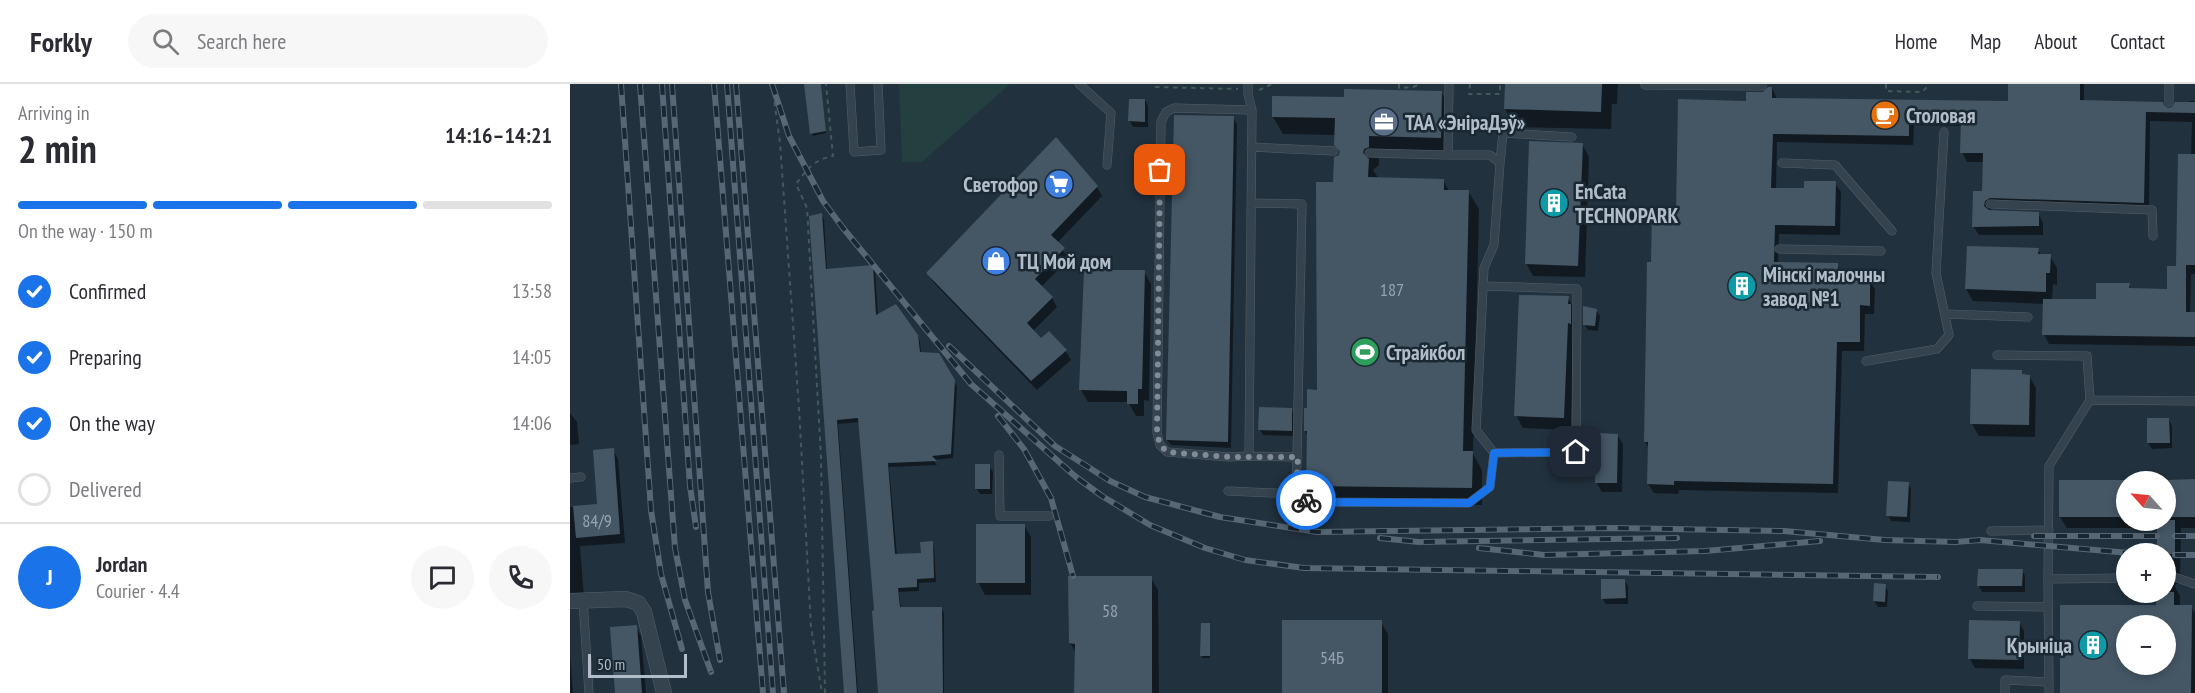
<!DOCTYPE html>
<html lang="en">
<head>
<meta charset="utf-8">
<style>
	:root { --surface:#fff; --page:#f7f7f7; --text:#2b2b33; --muted:#7c7c81; --line:#e1e1e2; --accent:#1a73e8 }
	body { margin:0; font-family:"PT Sans Narrow",sans-serif; background:var(--page); color:var(--text); height:100vh; display:flex; flex-direction:column; font-size:22px; white-space:nowrap }
	* { box-sizing:border-box; margin:0 }
	p { font-size:20px; color:var(--muted) }
	.icon { flex:none; width:33px; height:33px; fill:none; stroke:currentColor; stroke-width:2; stroke-linecap:round; stroke-linejoin:round }
	.map { position:relative; flex:1; overflow:hidden }
	.details { display:flex; flex-direction:column; background:var(--surface); width:570px }
	.details>* { flex:none }
	.needle { width:39px; rotate:297deg }
	.tools { position:absolute; left:1546px; top:387px; display:grid; gap:12px }
	.tools a { display:grid; place-items:center; width:60px; height:60px; border-radius:50%; background:var(--surface); box-shadow:0 3px 9px #0003; font-size:30px }
	.scale { position:absolute; left:18px; bottom:15px; width:99px; box-sizing:border-box; padding-left:6px; border:3px solid #b1bdc9; border-top:0; font-size:16px; line-height:21px; white-space:nowrap; color:#b1bdc9; -webkit-text-stroke:4px #1a2833; paint-order:stroke }
	.pin { position:absolute; display:grid; place-items:center; width:51px; height:51px; color:#fff; margin:-26px; border-radius:12px; box-shadow:0 3px 9px #0006 }
	.courier { position:absolute; display:grid; place-items:center; width:60px; height:60px; margin:-30px; border:4px solid #1a73e8; border-radius:50%; background:#fff; color:#222; box-shadow:0 2px 8px #0007 }
	.overview em { font-style:normal; font-weight:700 }
	.overview div { display:flex; flex-direction:column-reverse }
	.overview { display:flex; align-items:center; justify-content:space-between; height:102px; padding:0 18px }
	h1 { font-size:39px; font-weight:700; line-height:45px }
	.bar { display:grid; grid-template-columns:repeat(4,1fr); gap:9px 6px; align-content:center; height:72px; padding:0 18px }
	.bar i { height:8px; border-radius:4px; background:var(--line) }
	.bar .active { background:var(--accent) }
	.bar p { grid-column:span 4 }
	.line { display:flex; align-items:center; gap:15px; padding:0 18px; border-top:2px solid var(--line) }
	.line div { flex:1 }
	.round { display:grid; place-items:center; flex:none; width:63px; height:63px; border-radius:32px; background:var(--page) }
	ol { padding:0 18px; list-style:none }
	li { display:flex; align-items:center; gap:18px; height:66px }
	li p { margin-inline-start:auto }
	li .icon { padding:6px; border-radius:50%; background:var(--accent); color:#fff; stroke-width:4 }
	li:last-child { color:var(--muted) }
	li i { width:33px; height:33px; border:3px solid var(--line); border-radius:50% }
	header { display:flex; align-items:center; gap:36px; box-sizing:border-box; height:84px; padding:0 30px; background:var(--surface); border-bottom:2px solid var(--line) }
	header strong { font-size:28px }
	nav { display:flex; gap:33px; margin-inline-start:auto; font-size:21px }
	.search { width:420px; height:54px; background:var(--page); display:flex; align-items:center; gap:15px; box-sizing:border-box; padding:0 21px; border-radius:33px; color:var(--muted); font-size:22px }
	main { display:flex; flex:1; min-height:0 }
	.map>svg:first-child { display:block }
	.green { fill:#233f3f }
	.shadow { fill:#0007; fill-rule:evenodd }
	.building { fill:#455765; fill-rule:evenodd }
	.lines { fill:none; stroke-linecap:round; stroke-linejoin:round }
	.service-casing { stroke:#53606c; stroke-width:9 }
	.minor-casing { stroke:#53606c; stroke-width:16 }
	.path { stroke:#415b5b; stroke-width:2; stroke-dasharray:4.5 4.5; stroke-linecap:butt }
	.service { stroke:#35434e; stroke-width:8 }
	.minor { stroke:#35434e; stroke-width:15 }
	.rail-casing { stroke:#576775; stroke-width:6 }
	.rail { stroke:#1a2833; stroke-width:4; stroke-dasharray:11; stroke-linecap:butt }
	.done { stroke:#7f8c98; stroke-width:6; stroke-dasharray:0 10.8 }
	.route { stroke:#1a73e8; stroke-width:8 }
	.labels { text-anchor:middle; dominant-baseline:central; stroke-width:5; stroke-linejoin:round; paint-order:stroke }
	.number-label { font-size:18px; fill:#96a4b0 }
	.poi-label { font-size:21px; font-weight:bold; fill:#b1bdc9; stroke:#1a2833; text-anchor:start }
</style>
</head>
<body>
<header>
<strong>Forkly</strong>
<div class="search"><svg class="icon" aria-label="search" viewBox="0 0 24 24"><circle cx="10" cy="10" r="6"/><path d="M15 15l6 6"/></svg>Search here</div>
<nav><a>Home</a><a>Map</a><a>About</a><a>Contact</a></nav>
</header>
<main>
<section class="details">
<div class="overview"><div><h1>2 min</h1><p>Arriving in</p></div><em>14:16–14:21</em></div>
<div class="bar"><i class="active"></i><i class="active"></i><i class="active"></i><i></i><p>On the way · 150 m</p></div>
<ol>
<li><svg class="icon" aria-label="check" viewBox="0 0 24 24"><path d="M5 12l5 5 9-10"/></svg>Confirmed<p>13:58</p></li>
<li><svg class="icon" aria-label="check" viewBox="0 0 24 24"><path d="M5 12l5 5 9-10"/></svg>Preparing<p>14:05</p></li>
<li><svg class="icon" aria-label="check" viewBox="0 0 24 24"><path d="M5 12l5 5 9-10"/></svg>On the way<p>14:06</p></li>
<li><i></i>Delivered</li>
</ol>
<div class="line" style="height:108px"><b class="round" style="background:var(--accent);color:#fff">J</b><div><b>Jordan</b><p>Courier · 4.4</p></div><a class="round"><svg class="icon" aria-label="chat" viewBox="0 0 24 24"><path d="M4 5h16v11H9l-5 4z"/></svg></a><a class="round"><svg class="icon" aria-label="phone" viewBox="0 0 24 24"><path d="M5 4h4l2 5-3 2q2 4 5 5l2-3 5 2v4C11 20 4 13 5 4z"/></svg></a></div>
</section>
<div class="map">
<svg width="1625" height="609" viewBox="0 0 1625 609">
	<rect width="100%" height="100%" fill="#21313e"/>
	<path class="green" d="M329,0H440L352,78H332Z"/>
	<path class="shadow" d="M236,0H251L256,49L243,52L242,50Z
		M942,0H1048L1047,20H1042L1041,45L946,43L935,25Z
		M1440,0H1514V18L1598,26L1619,19V17H1625V190H1621L1620,230H1625V262L1479,260L1474,250V220L1403,217L1396,205L1468,166L1471,171L1480,172L1487,184V201L1483,200L1482,216L1527,217L1559,201L1562,206H1598L1607,184L1621,72L1622,38L1580,37L1579,127L1426,123L1418,127L1468,129L1473,139V151H1409L1403,142L1414,109V78H1397L1392,68V42L1344,41L1343,61L1207,58L1206,105L1235,106L1265,99L1271,108L1270,151L1209,150L1208,179L1267,180L1272,190L1273,195L1299,196L1305,205L1304,230H1295L1294,267H1272L1268,409L1109,406L1108,410L1084,409L1078,400L1079,364L1075,358L1082,180L1107,129L1178,18L1202,4L1207,15L1440,19Z
		M871,8L882,26L881,71L809,69V81L803,86L809,95L873,96L879,107H898L909,125L903,370L912,386V421L748,419L737,401L738,352L735,347L738,326L749,307L765,100L771,69L766,61V51L713,50L703,33L775,15Z
		M575,16L578,22V43H563L560,37Z
		M663,34L667,40L661,364L601,361L597,356Z
		M1012,60L1019,73L1015,193L963,192L956,179Z
		M527,103L532,112L487,159L499,175L471,203L482,214L487,223L463,247L471,256L495,266L501,276L467,306L364,199L358,190Z
		M251,131L254,135L257,186L302,183L305,187L308,232L347,252L350,257L351,269L368,271L387,302L383,374L363,376L367,381L319,383L327,471L352,470L362,459L364,463L366,498L349,499V507L329,508L331,525L371,524L374,529V609H309L306,528L290,338L268,340L288,609H276Z
		M574,188L581,200L579,317L574,316V332H566L558,318H518L511,306Z
		M998,214L1005,226L1001,346L953,344L946,331Z
		M1026,226L1030,232L1028,247L1018,246L1014,240Z
		M1451,288L1454,292H1459L1466,304L1465,353L1409,352L1402,340Z
		M721,325L724,331V352L693,351L690,346Z
		M0,329L7,338L9,360L0,361Z
		M1599,336L1602,342V364L1582,365L1578,359Z
		M1047,351L1053,360L1052,408H1032L1026,398Z
		M43,366L48,375L55,459L10,462L14,514L0,515V423L29,421Z
		M419,382L423,388L422,410H410L406,404Z
		M1625,397V444H1611L1610,499L1606,500L1605,503L1610,512V522H1621L1625,530V609H1491V523L1588,522L1596,508V470L1589,444H1497L1490,433V398ZM1557,398H1596V436H1557ZM1557,542H1596V580H1557Z
		M1338,399L1341,405L1340,438L1321,437L1318,431Z
		M454,441L461,453V511H415L408,498Z
		M1452,486L1455,492V508H1412L1409,502Z
		M581,494L588,506L589,609H506V569L500,559Z
		M1054,496L1058,502V520H1036L1032,514Z
		M1315,501L1318,507L1317,523H1308L1304,517Z
		M811,538L818,550V609H713Z
		M1449,538L1454,547V585L1405,584L1400,575Z
		M639,540L640,574H633L631,572Z
		M66,543L71,552L76,609H47Z
		M0,569L3,609H0Z"/>
	<path class="building" d="M234,0H251L256,47L240,50Z
		M935,0H1032L1031,28L934,25Z
		M1438,0H1510V16L1593,18L1594,21L1598,24L1602,23L1605,18H1625V29L1576,28L1574,119L1420,114L1415,117L1414,122L1419,126L1469,128V142L1402,143L1403,107H1412L1413,69H1390L1391,34L1339,33V52L1203,50L1201,104H1234V97H1266L1265,142L1205,141L1204,178L1268,179V194H1300V222L1290,221V258H1267L1263,400L1104,397V401L1077,400L1078,358H1074L1077,178H1081L1082,127H1106L1108,15L1176,17V8H1193L1198,3H1202V14L1438,17Z
		M774,5L872,7L871,54L799,52V63L794,65L793,69L799,75L798,93L874,95V106H899L893,367H903L902,404L736,402L737,347H734V324H737V305L747,306L746,98H763L764,73L769,71L770,67L764,61L765,34L702,33V12L774,13Z
		M559,15H575V38L558,37Z
		M604,31L664,32L658,358L596,356Z
		M486,53L528,102L481,151L495,164L465,195L483,213L457,239L471,254L479,247L497,266L461,297L356,189Z
		M959,57L1013,59L1008,182L955,180Z
		M1608,70H1625V181H1616V228H1625V253L1472,251L1473,215H1526V199H1560L1559,204L1597,205V182H1606Z
		M252,129L256,185L303,181L306,231L326,220L348,251L350,268L369,269L385,296L381,370L362,372L367,377L318,379L325,470L351,469L350,458L363,457L364,494L347,495V503L328,504L330,523H372L373,609H308L302,527L304,526L288,334L267,336L287,609H274L239,132Z
		M1397,162L1469,164L1468,170H1481L1480,189H1476V208L1395,205Z
		M514,186H575L572,305H568V320H557V307L509,306Z
		M949,211L999,212L998,220H1001V240L998,239L994,334L944,332Z
		M1013,222L1027,225L1025,242L1013,241Z
		M1401,285L1452,286V290L1460,291L1459,341L1400,340Z
		M689,323L722,324V347L688,346Z
		M1577,334H1599L1600,359H1577Z
		M1026,349L1048,350L1047,399H1025Z
		M44,364L50,450L6,454L3,422L27,420L23,366Z
		M405,380H420V405H405Z
		M1625,395V433H1596V396Z
		M1489,396H1557V433H1489Z
		M1318,397L1339,398L1337,433L1316,432Z
		M1587,436H1605V470H1587Z
		M406,440H455V499H406Z
		M1408,485H1453L1452,502H1407Z
		M498,492H582V609H504L505,560L499,559Z
		M1031,495H1055L1056,514L1031,515Z
		M1304,499L1316,500L1315,518L1303,517Z
		M1586,508H1604V521H1622L1621,609H1490V521H1586ZM1557,542H1596V580H1557Z
		M712,536H812V609H712Z
		M1399,536L1450,537L1449,576L1398,575Z
		M631,539H640V572H630Z
		M67,541L72,609H45L40,543Z"/>
	<g class="lines">
		<g class="service-casing">
			<path id="service" d="M280,0L284,68L311,66L308,0
				M509,0L541,29L537,81
				M678,0V10L682,26L679,372L659,373L597,368L590,361L587,349L591,38L596,28L604,24L682,26
				M1599,0V18
				M1075,1L1187,2H1192V0
				M681,63L764,67
				M799,69L878,71
				M930,79L933,49L1002,53
				M1212,79L1265,81L1322,147
				M681,119L732,120L727,373
				M1420,120L1582,126L1583,152
				M1209,165L1311,167
				M913,202L1007,205L1006,368L924,369
				M1375,230L1458,233
				M1427,271L1517,272L1520,316L1479,382L1478,495
				M1296,277L1367,265L1379,251L1366,189L1374,48
				M1520,316L1625,317
				M429,371L430,432H479
				M679,372L727,373L726,410L741,418L899,419L920,403L924,369L906,346L914,184L924,161L930,79L920,71H878L879,0
				M0,394L11,393
				M658,407L726,410
				M1421,447L1479,446
				M1604,493L1625,500
				M13,516L19,609
				M1407,522L1478,523
				M1435,609V596L1479,598
				M1479,609L1478,495L1557,494"/>
		</g>
		<g class="minor-casing">
			<path id="minor" d="M0,517L56,515L68,519L74,528L94,609"/>
		</g>
		<path class="path" d="M202,0L210,59L229,324L241,543L252,609
			M829,0V4L843,3L850,0
			M900,0L899,10H930V0
			M1316,0V7L1352,8L1360,0
			M585,3L668,5
			M689,6L702,0
			M255,609L251,373L242,214L237,124L226,100C236,86 245,75 263,72L256,0"/>
		<use href="#service" class="service"/>
		<use href="#minor" class="minor"/>
		<g class="rail-casing">
			<path id="rail" d="M51,0L81,426L91,490L112,565
				M70,0L105,464L115,516L141,588
				M92,0L120,402L126,443
				M102,0L138,508L150,576
				M144,0L193,609
				M157,0L203,609
				M166,0L214,609
				M202,0L219,52L253,117L273,144L401,300L506,393L532,412L580,441L635,464L675,476L734,484L1368,493
				M379,262L485,362L515,381L540,397L575,413L650,433L747,448L1046,444L1214,447L1315,456L1386,458L1410,456L1571,470
				M428,332L454,365L481,414L503,492
				M1464,452H1587
				M1605,452H1625
				M810,454L849,458L1107,454
				M909,464L974,471L1135,467L1250,457
				M1605,471H1625"/>
		</g>
		<use href="#rail" class="rail"/>
	</g>
	<g class="lines">
		<path class="done" d="M590,86L587,349L590,361L597,368L659,373H728L726,410L736,416"/>
		<path class="route" d="M736,416L741,418L899,419L920,403L924,369L1006,368"/>
	</g>
	<defs>
		<g id="cafe-disc" transform="scale(1.5)"><circle r="9.5" fill="#e8710a" stroke="#1a2833"/><path d="M-5.5-4.5H6V0H3Q3 3.5 0 3.5H-2.5Q-5.5 3.5-5.5 0ZM3-3.2v2h1.7v-2ZM-6 4.5H4V6H-6Z" fill="#fff"/></g>
		<g id="office-disc" transform="scale(1.5)"><circle r="9.5" fill="#5c6f8a" stroke="#1a2833"/><path d="M-6-3h4V-5.5h4V-3h4V5H-6ZM-1-4.5V-3h2v-1.5ZM-6 0V1H6V0Z" fill="#fff"/></g>
		<g id="supermarket-disc" transform="scale(1.5)"><circle r="9.5" fill="#3f7fe0" stroke="#1a2833"/><path d="M-6-5.5h2.5l.6 2H6L4.5 2H-2.5L-4.4-4H-6ZM-1.5 3.2a1.3 1.3 0 1 0 .1 0ZM3 3.2a1.3 1.3 0 1 0 .1 0Z" fill="#fff"/></g>
		<g id="building-disc" transform="scale(1.5)"><circle r="9.5" fill="#0f9aa8" stroke="#1a2833"/><path d="M-4-6H4V6H1V3H-1V6H-4ZM-2.5-4.3h1.7v1.8h-1.7ZM.8-4.3h1.7v1.8H.8ZM-2.5-1h1.7V.8h-1.7ZM.8-1h1.7V.8H.8Z" fill="#fff"/></g>
		<g id="shop-disc" transform="scale(1.5)"><circle r="9.5" fill="#3f7fe0" stroke="#1a2833"/><path d="M-5-2.5h2.3a2.7 3.5 0 0 1 5.4 0H5L5.5 6h-11ZM-1.5-2.5h3a1.5 2.3 0 0 0-3 0Z" fill="#fff"/></g>
		<g id="stadium-disc" transform="scale(1.5)"><circle r="9.5" fill="#2e9e5b" stroke="#1a2833"/><path d="M0-5a6.5 5 0 1 0 0 10a6.5 5 0 1 0 0-10ZM-3.5-1.8h7v3.6h-7Z" fill="#fff"/></g>
	</defs>
	<g fill-rule="evenodd">
		<use href="#cafe-disc" x="1315" y="31"/>
		<use href="#office-disc" x="814" y="38"/>
		<use href="#supermarket-disc" x="489" y="100"/>
		<use href="#building-disc" x="984" y="119"/>
		<use href="#shop-disc" x="426" y="177"/>
		<use href="#building-disc" x="1172" y="202"/>
		<use href="#stadium-disc" x="795" y="268"/>
		<use href="#building-disc" x="1523" y="561"/>
	</g>
	<g class="labels">
		<g class="number-label">
			<text x="822" y="205">187</text>
			<text x="27" y="436">84/9</text>
			<text x="540" y="526">58</text>
			<text x="762" y="573">54Б</text>
		</g>
		<g class="poi-label">
			<text x="1336" y="31">Столовая</text>
			<text x="835" y="38">ТАА «ЭніраДэў»</text>
			<text x="468" y="100" text-anchor="end">Светофор</text>
			<text x="1005" y="107">EnCata<tspan x="1005" dy="24">TECHNOPARK</tspan></text>
			<text x="447" y="177">ТЦ Мой дом</text>
			<text x="1193" y="190">Мінскі малочны<tspan x="1193" dy="24">завод №1</tspan></text>
			<text x="816" y="268">Страйкбол</text>
			<text x="1502" y="561" text-anchor="end">Крыніца</text>
		</g>
	</g>
</svg>
<div class="tools">
<a><svg class="needle" viewBox="-14 -14 28 28"><path d="M0-13l5 13h-10z" fill="#e53935"/><path d="M0 13l5-13h-10z" fill="#7c7c81"/></svg></a>
<a>+</a>
<a>−</a>
</div>
<div class="scale">50 m</div>
<div class="pin" style="left:590px;top:86px;background:#ea580c"><svg class="icon" aria-label="bag" viewBox="0 0 24 24"><path d="M5 8h14l-1 12H6zM9 8a3 3 0 0 1 6 0"/></svg></div>
<div class="pin" style="left:1006px;top:368px;background:#1f2937"><svg class="icon" aria-label="home" viewBox="0 0 24 24"><path d="M3 11l9-7 9 7M6 9v11h12V9"/></svg></div>
<div class="courier" style="left:736px;top:416px"><svg class="icon" aria-label="bike" viewBox="0 0 24 24"><circle cx="6" cy="16" r="4"/><circle cx="18" cy="16" r="4"/><path d="M6 16l4-8h5l3 8M10 8l3 8H6M13 5h3"/></svg></div>
</div>
</main>
</body>
</html>
